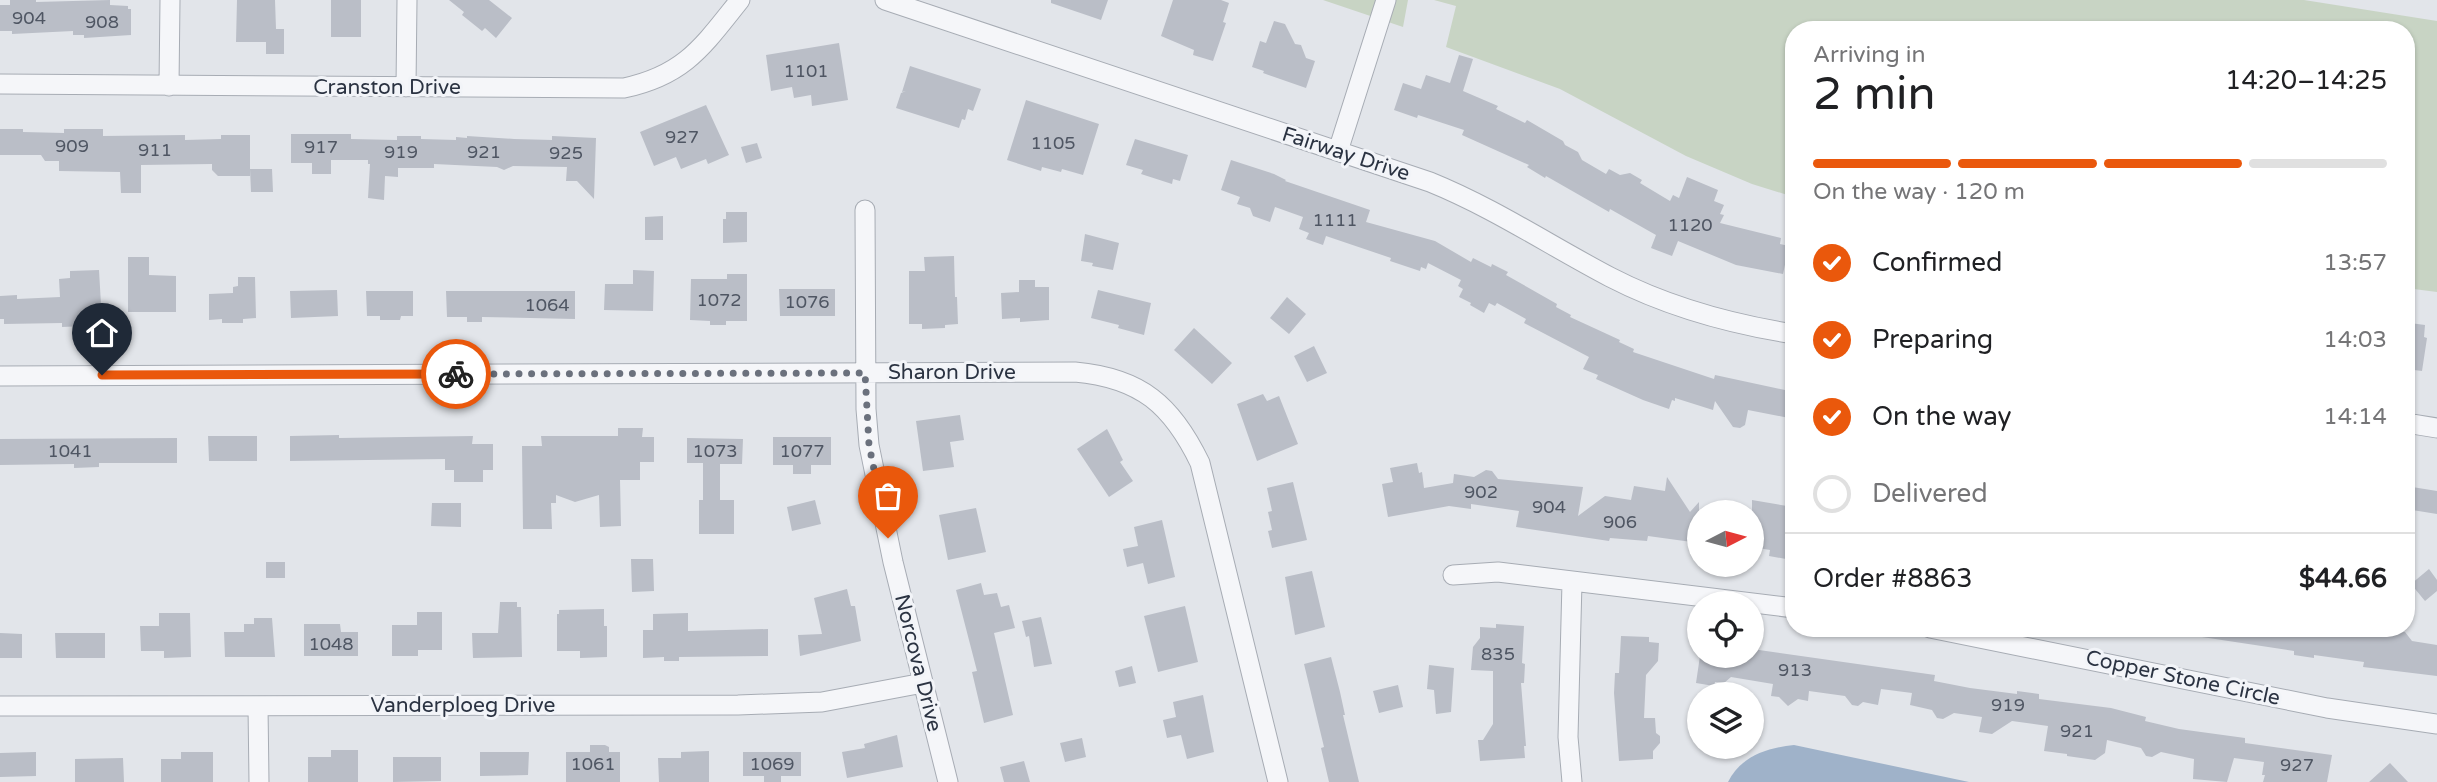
<!DOCTYPE html>
<html lang="en">
<head>
<meta charset="utf-8">
<style>
	:root { --surface:#fff; --page:#f2f2f2; --text:#202124; --muted:#757577; --line:#e0e0e0; --accent:#ea580c }
	body { margin:0; font-family:"Varela Round",sans-serif; background:var(--page); color:var(--text); height:100vh; display:flex; flex-direction:column; font-size:26px; white-space:nowrap }
	* { box-sizing:border-box; margin:0 }
	p { font-size:23px; color:var(--muted) }
	.icon { flex:none; width:38px; height:38px; fill:none; stroke:currentColor; stroke-width:2; stroke-linecap:round; stroke-linejoin:round }
	.map { position:relative; flex:1; overflow:hidden }
	.sheet { position:absolute; left:1785px; top:21px; width:630px; height:616px; display:flex; flex-direction:column; background:var(--surface); border-radius:28px; box-shadow:0 2px 5px #0004 }
	.sheet>* { flex:none }
	.needle { width:46px; rotate:84deg }
	.controls { position:absolute; left:1687px; top:500px; display:grid; gap:14px }
	.controls a { display:grid; place-items:center; width:77px; height:77px; border-radius:50%; background:var(--surface); box-shadow:0 2px 5px #0004; font-size:35px }
	.pin { position:absolute; display:grid; place-items:center; width:60px; height:60px; color:#fff; margin:-72px -30px; border-radius:50% 50% 50% 0; rotate:-45deg; box-shadow:0 0 7px #0007 }
	.pin .icon { rotate:45deg }
	.courier { position:absolute; display:grid; place-items:center; width:70px; height:70px; margin:-35px; border:5px solid #ea580c; border-radius:50%; background:#fff; color:#222; box-shadow:0 2px 9px #0007 }
	.overview em { font-style:normal; font-weight:600 }
	.overview div { display:flex; flex-direction:column-reverse }
	.overview { display:flex; align-items:center; justify-content:space-between; height:119px; padding:0 28px }
	h1 { font-size:46px; font-weight:600; line-height:52px }
	.bar { display:grid; grid-template-columns:repeat(4,1fr); gap:10px 7px; align-content:center; height:84px; padding:0 28px }
	.bar i { height:9px; border-radius:5px; background:var(--line) }
	.bar .on { background:var(--accent) }
	.bar p { grid-column:span 4 }
	.line { display:flex; align-items:center; gap:18px; padding:0 28px; border-top:2px solid var(--line) }
	.line div { flex:1 }
	ol { padding:0 28px; list-style:none }
	li { display:flex; align-items:center; gap:21px; height:77px }
	li p { margin-inline-start:auto }
	li .icon { padding:7px; border-radius:50%; background:var(--accent); color:#fff; stroke-width:4 }
	li:last-child { color:var(--muted) }
	li i { width:38px; height:38px; border:4px solid var(--line); border-radius:50% }
	.map>svg:first-child { display:block }
	.green { fill:#c8d4c4 }
	.water { fill:#9fb2c9 }
	.building { fill:#babec7 }
	.lines { fill:none; stroke-linecap:round; stroke-linejoin:round }
	.street-casing { stroke:#a7acb4; stroke-width:21 }
	.street { stroke:#f5f6f9; stroke-width:19 }
	.done { stroke:#6b717d; stroke-width:7; stroke-dasharray:0 12.6 }
	.route { stroke:#ea580c; stroke-width:9 }
	.labels { text-anchor:middle; dominant-baseline:central; stroke-width:6; stroke-linejoin:round; paint-order:stroke }
	.number-label { font-size:18px; fill:#4f5663 }
	.street-label { font-size:21px; fill:#2b3342; stroke:#f2f4f8 }
</style>
</head>
<body>
<div class="map">
<svg width="2437" height="782" viewBox="0 0 2437 782">
	<rect width="100%" height="100%" fill="#e2e5ea"/>
	<path class="green" d="M1323,0H1408L1403,27Z
		M1434,0H2304L2437,21V292L2406,288V30H1794V197L1752,184L1686,156L1560,89L1446,47L1456,6Z"/>
	<path class="water" d="M1794,745L1969,782H1728C1741,756 1767,748 1794,745Z"/>
	<path class="building" d="M10,0H36V2L110,0V5L128,6V9H131V35L84,38V35H73V31L12,34V31H0V5H10Z
		M237,0H275L276,29H284V54H266V42H236Z
		M331,0H361V37H331Z
		M449,0H489L512,18L496,38L485,28L482,31L462,15L464,12Z
		M1051,0H1108L1101,20L1051,3Z
		M1173,0H1221L1229,3L1223,22L1226,23L1213,61L1193,55L1194,50L1161,36Z
		M1274,21L1285,24L1295,44L1301,45L1306,58L1315,61L1306,88L1263,73L1264,71L1252,67L1260,41L1266,43Z
		M839,43L848,100L812,106L811,95L794,98L792,87L771,91L766,55Z
		M1459,55L1473,59L1463,91L1498,106L1496,109L1525,123L1527,120L1563,141L1565,145L1578,152L1582,160L1606,174L1609,169L1620,175L1630,173L1642,180L1640,183L1670,201L1673,195L1679,198L1687,177L1718,190L1714,201L1724,205L1720,214L1724,215L1720,223L1781,238L1780,244L1789,246L1783,274L1736,265L1678,241L1672,256L1651,248L1656,235L1610,209L1609,212L1546,176L1545,178L1527,167L1529,165L1462,135L1464,130L1418,115L1417,118L1394,110L1403,83L1421,89L1426,75L1450,83Z
		M910,66L981,89L973,111L968,109L965,120L962,119L959,128L896,108L901,93L906,91L902,92Z
		M1026,100L1099,124L1083,175L1062,169L1061,172L1042,167L1041,171L1007,160Z
		M706,105L729,155L708,164L706,159L681,169L676,157L654,166L640,132Z
		M0,129H23V132L64,133V129H103V136L185,135V140L221,139V135H250V176H218L212,170V164L141,165V193H121L120,172L59,171V161H45L41,155H0Z
		M291,134H351V139L397,140V136H421V139L456,140V137L467,138V136L514,139L552,140V136L596,138L594,199L577,181H566L567,167L513,166L504,170L497,167L434,164V168H398V177L385,176L384,200L368,198L370,164H368V160H331V174H312V163H291Z
		M1135,139L1188,155L1180,181L1173,179L1172,184L1141,174L1143,170L1126,165Z
		M757,143L762,158L746,163L741,147Z
		M1231,160L1274,174L1286,180L1285,181L1370,210L1366,222L1435,241L1471,262L1473,258L1491,267L1492,264L1508,272L1506,275L1557,304L1556,307L1571,315L1570,317L1620,340L1619,342L1634,349L1633,352L1714,379L1715,375L1794,392V419L1748,410L1745,425L1740,428L1733,427L1715,401L1713,410L1675,398V401L1672,400L1669,409L1643,400L1596,379L1598,375L1583,369L1589,357L1524,323L1526,319L1497,303L1495,306L1489,303L1484,313L1470,305L1471,303L1459,297L1463,289L1458,286L1461,280L1428,263L1426,269L1421,267L1420,271L1390,261L1391,258L1326,236L1323,245L1306,239L1309,233L1299,229L1303,217L1275,207L1270,222L1253,216L1250,208L1237,204L1240,197L1221,190Z
		M250,169H272L273,192H251Z
		M726,212H747V242L723,243V219H726Z
		M663,216V240H645V217Z
		M1085,234L1119,243L1113,270L1092,266L1093,263L1081,261Z
		M954,256L955,297H957L958,324L945,325V328L922,329V324H909V271H925L924,257Z
		M128,257H149V275L176,276V312H128Z
		M99,270L102,322L84,323V326L62,327V323L4,324V319H0V296L17,295V299L60,297L59,279L70,278V271Z
		M633,270L654,271L653,311L604,310L605,284H633Z
		M727,274H747V321H726V325H710V321L690,320L691,279H727Z
		M238,277H255L256,318L243,319V323H222V319L209,320V294L233,293V287L238,286Z
		M1019,280H1035V287H1049V320L1020,322V318L1002,319L1001,293L1019,292Z
		M779,289H835V316H780Z
		M337,290L338,316L291,318L290,291Z
		M1098,290L1151,303L1144,335L1118,328L1119,325L1091,318Z
		M366,291H413V316H401L400,320H380V316H367Z
		M446,291H575V319L482,317V322H467V317H447Z
		M1287,297L1306,314L1289,334L1270,318Z
		M2410,323L2425,325L2424,337L2427,338L2422,371L2406,369V330H2409Z
		M1194,328L1232,363L1212,384L1174,350Z
		M1314,346L1327,373L1307,382L1294,356Z
		M1263,394L1267,401L1279,396L1298,444L1257,461L1237,404Z
		M960,415L964,440L950,442L954,467L923,471L916,421Z
		M618,428H643L642,437H654V462H640V480H620L621,526L600,527L599,495L575,502L556,495V503H551L552,529H523L522,446H542L541,436H618Z
		M1107,429L1123,460L1120,462L1133,481L1109,497L1077,449Z
		M339,435V438L473,436L472,444H493V470H483V482H454V470H445V459L290,461V436Z
		M208,436H257V461H209Z
		M773,437H831V465H811V474H793V465H773Z
		M177,438V463H99V467L74,468V464L0,465V439Z
		M687,438L743,439L742,464H720V500H734V534H699V500H703V463H687Z
		M1417,463L1419,473L1422,472L1424,488L1453,483L1454,474L1474,477L1486,470L1492,471L1498,479L1583,487L1578,516L1605,496L1631,500L1634,486L1665,491L1667,477L1690,512L1699,502V543L1648,536L1647,541L1610,538L1609,541L1516,527L1519,511L1471,504V509L1449,506L1388,517L1382,484L1393,482L1390,468Z
		M1293,482L1307,540L1272,548L1268,531L1272,530L1268,512L1272,511L1267,488Z
		M2406,486L2437,491V514L2406,509Z
		M815,500L821,524L792,531L787,507Z
		M1752,500L1793,507L1786,559L1769,556L1770,550L1752,547Z
		M432,503H461V527L431,526Z
		M976,508L986,552L948,560L939,515Z
		M1162,520L1175,577L1148,584L1143,563L1127,567L1123,549L1138,546L1134,527Z
		M631,559H653L654,591L632,592Z
		M266,562H285V578H266Z
		M2429,569L2437,580V591L2425,601L2411,584Z
		M1312,571L1325,627L1295,635L1285,577Z
		M981,583L984,595L997,593L1001,607L1009,605L1015,628L994,633L1013,715L984,723L972,672L977,671L956,590Z
		M847,589L851,606H855L861,641L800,656L798,635L822,634L814,598Z
		M500,602H517V607H521L522,657L473,658L472,633H498Z
		M1185,606L1198,662L1158,672L1144,616Z
		M604,609V626H607V657L580,658V651H557V614H559V610Z
		M417,612H442V650H418V656H392V625H417Z
		M159,613H190L191,657L164,658V651H141L140,626H159Z
		M688,613V631L768,629V656L679,657V661H664V657L643,658V630H653V614Z
		M1041,617L1052,664L1034,667L1029,636L1026,637L1022,621Z
		M254,618H272L275,657H225L224,632H244V624H254Z
		M304,624H340L341,632H358V656H304Z
		M1496,624L1524,626L1522,663L1525,664L1524,683H1521L1526,746H1524L1525,758L1480,761L1478,740H1483L1493,724V671L1471,670L1473,647L1480,638V627L1496,628Z
		M2203,628H2330L2377,635L2378,632L2393,634L2397,631L2405,632L2412,641L2437,645V676L2363,667L2364,662L2314,655V658L2294,655V651L2202,637Z
		M0,633L22,634V658H0Z
		M55,633H105V658H56Z
		M1621,636L1649,637V642L1659,643L1658,661L1646,675L1644,718H1655L1656,733L1660,736V743L1653,751V759L1619,761L1614,693L1615,673H1619Z
		M1752,649L1935,675L1934,681L1970,688L2017,694V691L2039,694V699L2111,708L2146,717L2145,721L2179,729L2245,738V743L2332,755L2327,782H2263L2265,775H2262L2264,762L2234,758L2227,782L2193,779L2194,759L2161,752L2152,757L2146,756L2141,748L2107,740L2105,753L2095,760L2067,756V754L2044,751L2048,726L2012,721L1992,734L1979,732L1982,717L1954,713L1943,719L1937,718L1932,710L1910,705L1912,693L1881,689L1878,705L1863,702L1858,706L1852,705L1845,696L1809,691L1808,701L1798,699L1788,706L1779,697L1771,696L1773,684L1731,677L1724,683L1715,682L1714,686L1696,683L1700,656H1752Z
		M1331,657L1340,692L1345,715H1343L1359,782H1329L1321,748L1324,747L1304,664Z
		M1429,665L1454,668L1451,712L1436,714L1434,690L1427,689Z
		M1132,666L1136,683L1119,687L1115,671Z
		M1398,685L1403,707L1379,713L1373,691Z
		M1203,695L1214,752L1187,759L1181,735L1167,738L1163,720L1176,717L1173,702Z
		M897,735L903,767L847,778L842,752L865,748L864,744Z
		M1082,738L1086,757L1065,762L1060,743Z
		M590,745H605L609,747V752H620V782H566V752H590Z
		M331,750H358V782H308V757H331Z
		M709,751V782H659L658,758H681V752Z
		M36,752V776L0,777V753Z
		M181,752H213V782H161V759H181Z
		M480,752H529L528,775L480,776Z
		M743,752H801V776H781V782H764V776H743Z
		M393,757H441V781L393,782Z
		M123,758L124,782H75V759Z
		M1024,761L1030,782H1004L1000,767Z
		M2390,763L2408,782H2369Z"/>
	<g class="lines">
		<g class="street-casing">
			<path id="street" d="M885,0L1430,182C1494,208 1549,245 1610,277C1668,307 1730,324 1794,334
				M0,84L624,88C685,75 703,46 740,0
				M169,86L170,0
				M406,87L407,0
				M1338,151L1386,0
				M865,210L866,409L869,445L893,562L948,782
				M0,376L1075,372C1141,378 1172,405 1200,463L1278,782
				M2406,423L2437,428
				M1453,575L1498,572L1794,608
				M1572,582L1568,737L1572,782
				M1930,628L2327,708L2437,724
				M0,706L738,705L822,702L923,683
				M258,706L259,782"/>
		</g>
		<use href="#street" class="street"/>
	</g>
	<g class="lines">
		<path class="done" d="M456,374L865,373L869,445L888,538"/>
		<path class="route" d="M102,375L456,374"/>
	</g>
	<g class="labels">
		<g class="number-label">
			<text x="29" y="18">904</text>
			<text x="102" y="22">908</text>
			<text x="806" y="71">1101</text>
			<text x="682" y="137">927</text>
			<text x="1053" y="143">1105</text>
			<text x="72" y="146">909</text>
			<text x="321" y="147">917</text>
			<text x="155" y="150">911</text>
			<text x="401" y="152">919</text>
			<text x="484" y="152">921</text>
			<text x="566" y="153">925</text>
			<text x="1335" y="220">1111</text>
			<text x="1690" y="225">1120</text>
			<text x="719" y="300">1072</text>
			<text x="807" y="302">1076</text>
			<text x="547" y="305">1064</text>
			<text x="70" y="451">1041</text>
			<text x="715" y="451">1073</text>
			<text x="802" y="451">1077</text>
			<text x="1481" y="492">902</text>
			<text x="1549" y="507">904</text>
			<text x="1620" y="522">906</text>
			<text x="331" y="644">1048</text>
			<text x="1498" y="654">835</text>
			<text x="1795" y="670">913</text>
			<text x="2008" y="705">919</text>
			<text x="2077" y="731">921</text>
			<text x="593" y="764">1061</text>
			<text x="772" y="764">1069</text>
			<text x="2297" y="765">927</text>
		</g>
		<g class="street-label">
			<text x="387" y="87">Cranston Drive</text>
			<text transform="translate(1346 154) rotate(18)">Fairway Drive</text>
			<text x="952" y="372">Sharon Drive</text>
			<text transform="translate(918 663) rotate(76)">Norcova Drive</text>
			<text transform="translate(2183 678) rotate(12)">Copper Stone Circle</text>
			<text x="463" y="705">Vanderploeg Drive</text>
		</g>
	</g>
</svg>
<div class="controls">
<a><svg class="needle" viewBox="-14 -14 28 28"><path d="M0-13l5 13h-10z" fill="#e53935"/><path d="M0 13l5-13h-10z" fill="#757577"/></svg></a>
<a><svg class="icon" aria-label="locate" viewBox="0 0 24 24"><circle cx="12" cy="12" r="6"/><path d="M12 2v4M12 18v4M2 12h4M18 12h4"/></svg></a>
<a><svg class="icon" aria-label="layers" viewBox="0 0 24 24"><path d="M12 4l9 5-9 5-9-5zM3 14l9 5 9-5"/></svg></a>
</div>
<div class="pin" style="left:888px;top:538px;background:#ea580c"><svg class="icon" aria-label="bag" viewBox="0 0 24 24"><path d="M5 8h14l-1 12H6zM9 8a3 3 0 0 1 6 0"/></svg></div>
<div class="pin" style="left:102px;top:375px;background:#1f2937"><svg class="icon" aria-label="home" viewBox="0 0 24 24"><path d="M3 11l9-7 9 7M6 9v11h12V9"/></svg></div>
<div class="courier" style="left:456px;top:374px"><svg class="icon" aria-label="bike" viewBox="0 0 24 24"><circle cx="6" cy="16" r="4"/><circle cx="18" cy="16" r="4"/><path d="M6 16l4-8h5l3 8M10 8l3 8H6M13 5h3"/></svg></div>
<section class="sheet">
<div class="overview"><div><h1>2 min</h1><p>Arriving in</p></div><em>14:20–14:25</em></div>
<div class="bar"><i class="on"></i><i class="on"></i><i class="on"></i><i></i><p>On the way · 120 m</p></div>
<ol>
<li><svg class="icon" aria-label="check" viewBox="0 0 24 24"><path d="M5 12l5 5 9-10"/></svg>Confirmed<p>13:57</p></li>
<li><svg class="icon" aria-label="check" viewBox="0 0 24 24"><path d="M5 12l5 5 9-10"/></svg>Preparing<p>14:03</p></li>
<li><svg class="icon" aria-label="check" viewBox="0 0 24 24"><path d="M5 12l5 5 9-10"/></svg>On the way<p>14:14</p></li>
<li><i></i>Delivered</li>
</ol>
<div class="line" style="height:91px"><div>Order #8863</div><b>$44.66</b></div>
</section>
</div>
</body>
</html>
